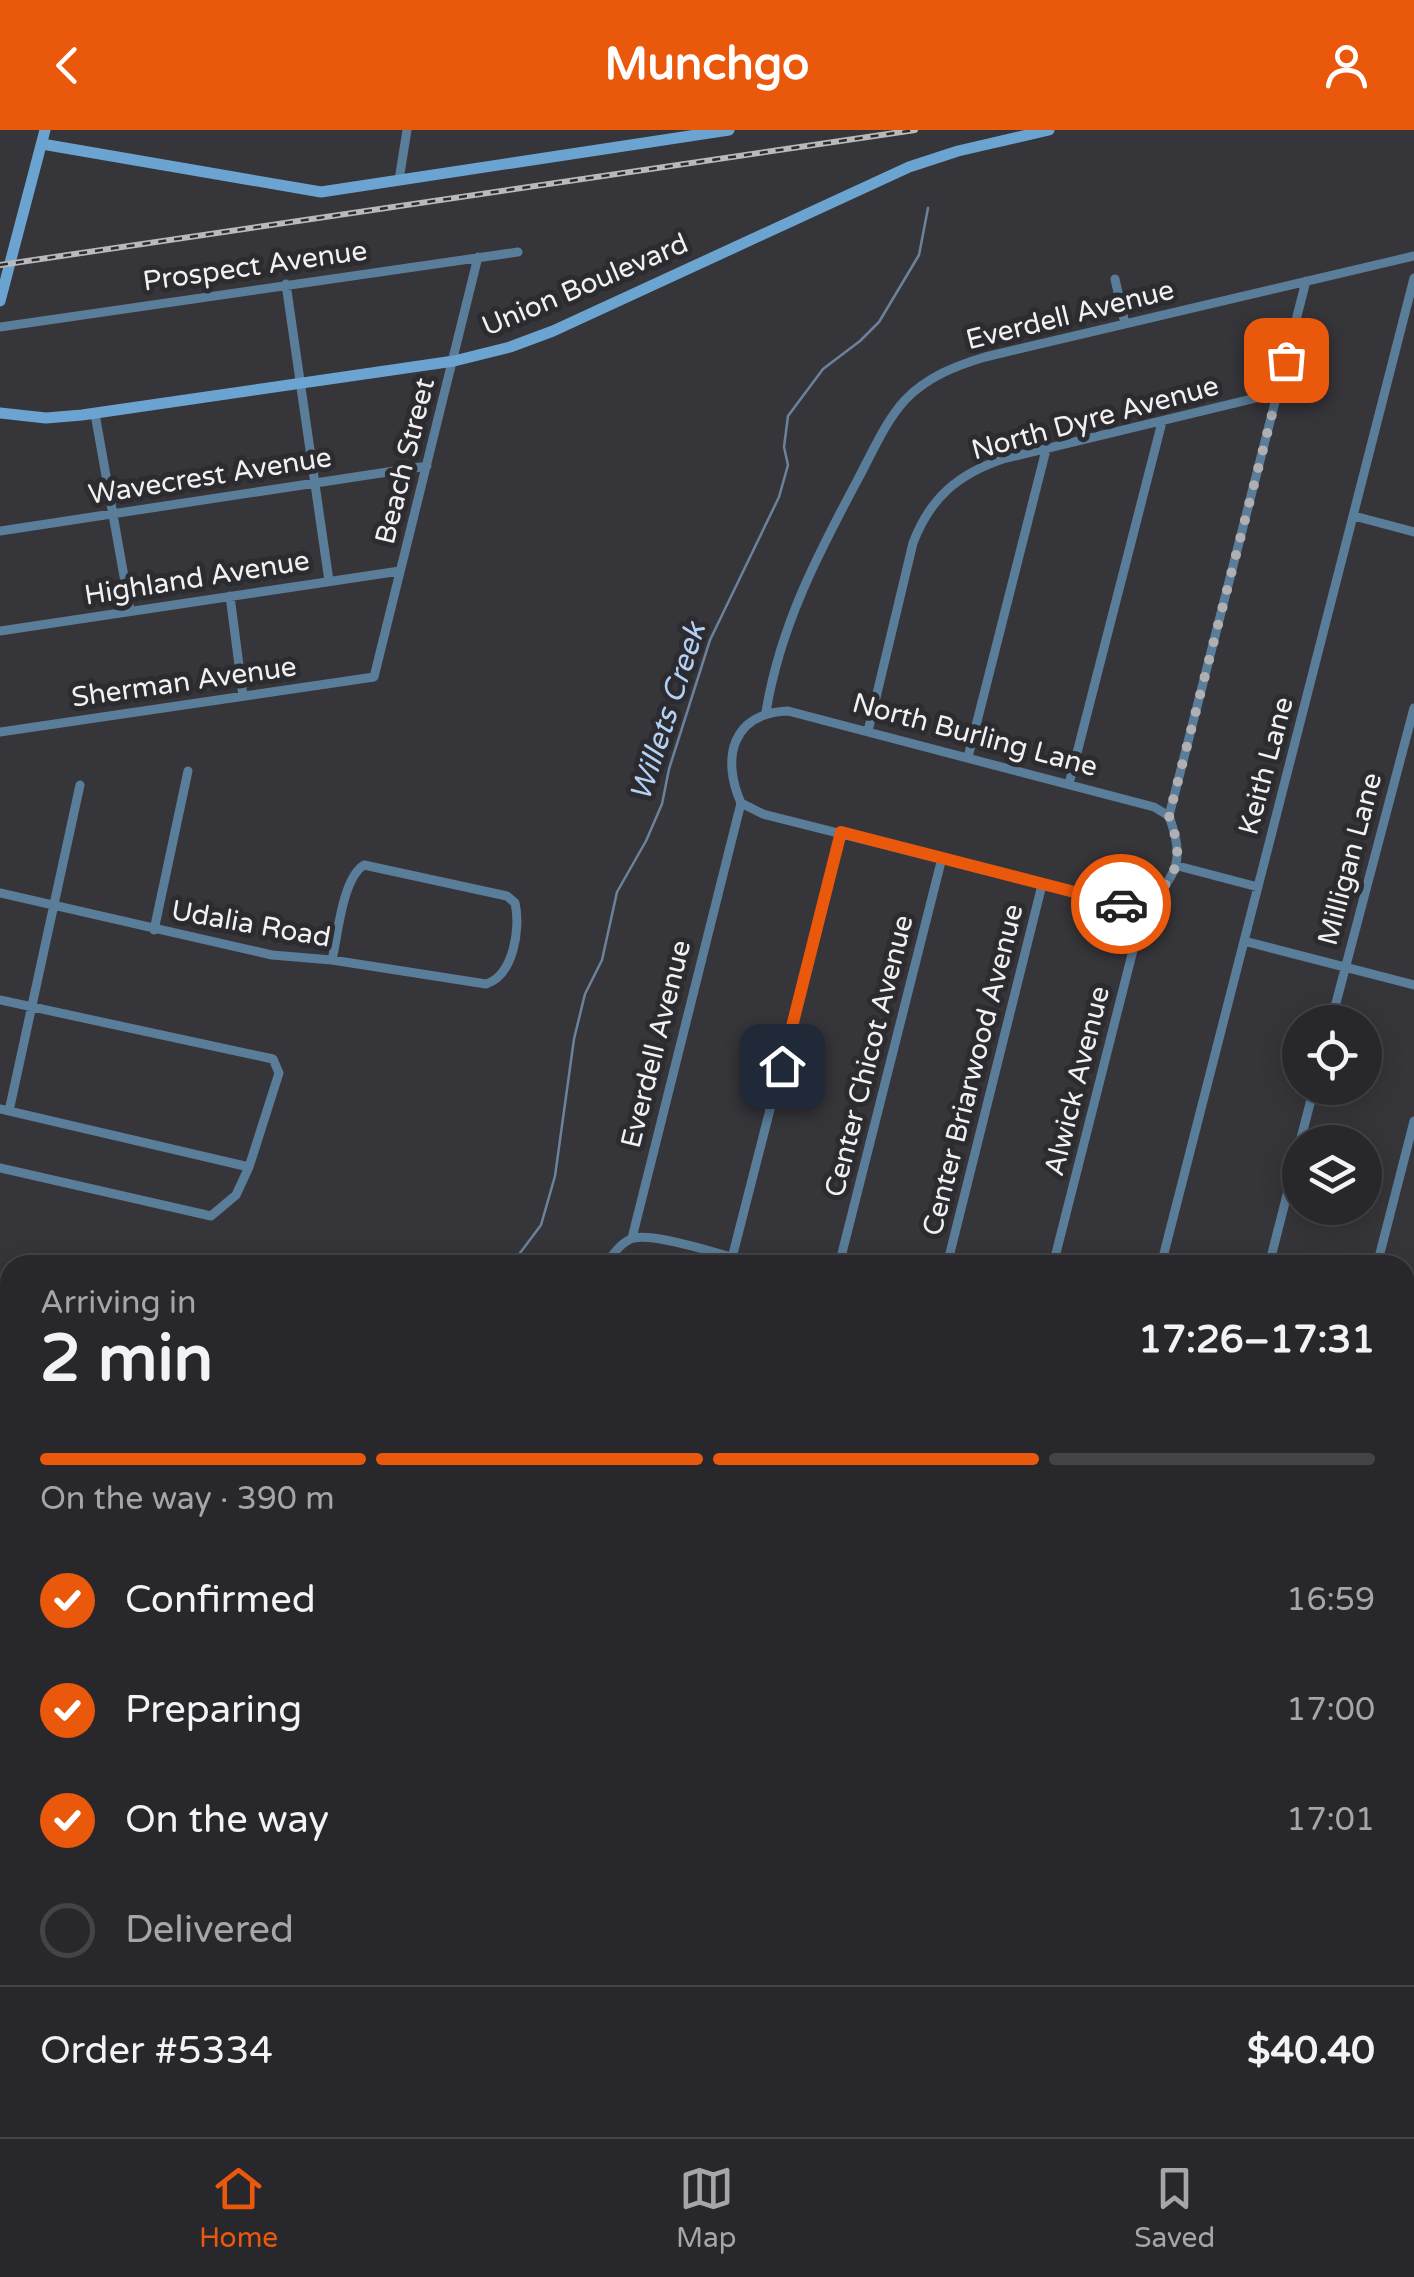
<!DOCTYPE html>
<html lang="en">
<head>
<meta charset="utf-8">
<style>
	:root { --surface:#28282c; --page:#343438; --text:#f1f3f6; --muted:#a5a6a9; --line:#444448; --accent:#ea580c }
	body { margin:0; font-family:"Varela Round",sans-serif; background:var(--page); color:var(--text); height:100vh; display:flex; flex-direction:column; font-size:38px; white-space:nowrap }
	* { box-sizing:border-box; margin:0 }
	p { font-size:32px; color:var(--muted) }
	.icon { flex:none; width:55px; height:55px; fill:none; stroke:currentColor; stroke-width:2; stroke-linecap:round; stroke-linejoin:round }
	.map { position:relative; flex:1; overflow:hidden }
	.details { position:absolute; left:0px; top:1125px; width:1415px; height:882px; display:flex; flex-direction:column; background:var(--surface); border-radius:30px 30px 0 0; box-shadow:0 5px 25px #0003,0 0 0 2px var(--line) }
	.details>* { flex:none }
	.tools { position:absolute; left:1282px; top:875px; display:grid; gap:20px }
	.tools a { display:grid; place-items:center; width:100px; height:100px; border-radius:50%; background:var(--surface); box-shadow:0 5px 25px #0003,0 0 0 2px var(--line); font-size:50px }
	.pin { position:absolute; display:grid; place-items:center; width:85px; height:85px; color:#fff; margin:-42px; border-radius:20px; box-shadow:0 5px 15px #0006 }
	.courier { position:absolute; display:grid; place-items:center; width:100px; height:100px; margin:-50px; border:8px solid #ea580c; border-radius:50%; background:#fff; color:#222; box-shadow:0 2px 12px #0007 }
	.head em { font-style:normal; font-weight:800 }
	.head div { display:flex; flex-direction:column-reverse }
	.head { display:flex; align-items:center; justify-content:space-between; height:170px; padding:0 40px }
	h1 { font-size:65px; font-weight:800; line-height:75px }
	.bar { display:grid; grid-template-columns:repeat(4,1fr); gap:15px 10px; align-content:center; height:120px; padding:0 40px }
	.bar i { height:12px; border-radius:8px; background:var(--line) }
	.bar .selected { background:var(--accent) }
	.bar p { grid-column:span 4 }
	.line { display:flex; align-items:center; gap:25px; padding:0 40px; border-top:2px solid var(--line) }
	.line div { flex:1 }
	ol { padding:0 40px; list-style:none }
	li { display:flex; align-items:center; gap:30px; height:110px }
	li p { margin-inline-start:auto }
	li .icon { padding:10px; border-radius:50%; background:var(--accent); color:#fff; stroke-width:4 }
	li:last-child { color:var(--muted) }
	li i { width:55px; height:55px; border:5px solid var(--line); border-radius:50% }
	header { display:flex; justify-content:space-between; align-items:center; height:130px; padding:0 40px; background:var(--accent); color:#fff; font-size:45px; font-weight:800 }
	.tabs { display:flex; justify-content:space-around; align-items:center; height:140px; border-top:2px solid var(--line); background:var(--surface); font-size:28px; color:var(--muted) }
	.tabs a { display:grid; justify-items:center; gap:5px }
	.tabs .selected { color:var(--accent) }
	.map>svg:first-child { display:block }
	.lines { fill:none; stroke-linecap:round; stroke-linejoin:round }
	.stream { stroke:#6c829c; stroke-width:2.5 }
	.street { stroke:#5a7d99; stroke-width:9 }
	.secondary { stroke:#6ba4d1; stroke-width:11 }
	.primary { stroke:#78c2fd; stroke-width:12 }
	.rail-casing { stroke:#b9b8bb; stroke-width:6 }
	.rail { stroke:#2c2b30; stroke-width:2.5; stroke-dasharray:8; stroke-linecap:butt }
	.done { stroke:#b0afb2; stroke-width:10; stroke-dasharray:0 18 }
	.route { stroke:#ea580c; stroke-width:12 }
	.labels { text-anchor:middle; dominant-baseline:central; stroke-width:10; stroke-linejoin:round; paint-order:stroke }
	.street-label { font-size:28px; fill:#f1f0f3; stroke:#2c2b30 }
	.water-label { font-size:30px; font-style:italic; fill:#b2d1f5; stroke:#2c2b30 }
</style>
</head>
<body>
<header><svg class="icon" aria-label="back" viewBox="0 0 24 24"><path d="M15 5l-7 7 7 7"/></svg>Munchgo<svg class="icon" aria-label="person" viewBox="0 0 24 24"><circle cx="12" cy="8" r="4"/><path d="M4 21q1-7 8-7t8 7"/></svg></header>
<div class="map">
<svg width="1414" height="2007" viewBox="0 0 1414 2007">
	<rect width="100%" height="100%" fill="#36353a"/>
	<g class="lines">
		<path class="stream" d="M511,1135L541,1095L555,1046L574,909L585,864L602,830L617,762L646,711L662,674L669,639L710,510L779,367L788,335L784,317L788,286L823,239L860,211L879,192L919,125L928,78"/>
		<path class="street" d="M399,50L407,0
			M1115,149L1125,194
			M286,154L329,451
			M0,197L518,122
			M95,284L130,480
			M1354,386L1414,402
			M0,401L427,336
			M230,466L243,566
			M0,501L400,441
			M788,581L1154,677L1169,686C1185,731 1178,745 1144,777L1124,775L763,684L741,673C721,628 732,583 788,581Z
			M766,582C780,496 818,424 858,349C872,323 885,292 905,270C927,247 955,236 985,227L1414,126
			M868,601L913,413C930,368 958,344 1003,329L1277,263
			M0,602L374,547L478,127
			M968,627L1046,320
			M1069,654L1162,292
			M1169,686L1306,151
			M1178,736L1258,757
			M0,763L272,825L332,830L486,854C513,846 521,799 515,773L507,766L364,735C342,749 338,805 332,830
			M154,800L188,641
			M1244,811L1414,855
			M0,870L273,929L279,943L249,1037L236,1065L211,1086L0,1038
			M1331,892L1414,578
			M0,979L249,1037
			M9,981L80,655
			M1300,1012L1314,958
			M632,1108L741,673
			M732,1128L841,702
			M531,1132L541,1135
			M606,1135C612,1125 622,1111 634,1108C659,1103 731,1128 759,1135
			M839,1135L942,728
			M947,1135L1042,755
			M1053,1135L1144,777
			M1161,1135L1414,148
			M1269,1135L1300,1014
			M1377,1135L1414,991
			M1405,1304L1414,1307
			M0,1885L10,1860
			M1405,1903V1926
			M1310,2006L1342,1999L1401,2001V1998
			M87,2007L91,1998
			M222,2007L225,1998
			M538,2007L540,1998
			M747,2007L749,1998
			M937,2007L939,1998
			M1066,2007L1069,1998
			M1173,2007L1176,1998"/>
		<path class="secondary" d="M42,14L321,62L729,0
			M0,171L45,0
			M0,283L46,288L82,285L454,231L510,217L553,201L909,37L958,21L1049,0"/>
		<path class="primary" d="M0,1794L10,1799
			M395,1998L424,2007"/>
		<g class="rail-casing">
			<path id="rail" d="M0,135L915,0"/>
		</g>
		<use href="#rail" class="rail"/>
	</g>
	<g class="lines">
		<path class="done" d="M1121,774L1144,777C1178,746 1185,730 1169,686L1286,230"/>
		<path class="route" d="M782,936L841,702L1121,774"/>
	</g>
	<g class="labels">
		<g class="street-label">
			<text transform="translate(255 136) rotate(-8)">Prospect Avenue</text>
			<text transform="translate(585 155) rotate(-23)">Union Boulevard</text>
			<text transform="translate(1070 185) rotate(-14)">Everdell Avenue</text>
			<text transform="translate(1095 288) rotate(-15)">North Dyre Avenue</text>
			<text transform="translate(405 331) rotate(-76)">Beach Street</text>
			<text transform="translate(210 346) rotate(-9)">Wavecrest Avenue</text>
			<text transform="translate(197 448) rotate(-9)">Highland Avenue</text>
			<text transform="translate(184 552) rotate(-8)">Sherman Avenue</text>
			<text transform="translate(975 605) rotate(15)">North Burling Lane</text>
			<text transform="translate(1266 636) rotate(-75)">Keith Lane</text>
			<text transform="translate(1350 729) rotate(-75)">Milligan Lane</text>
			<text transform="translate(251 794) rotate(10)">Udalia Road</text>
			<text transform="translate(656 914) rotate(-76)">Everdell Avenue</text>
			<text transform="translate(869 926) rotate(-76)">Center Chicot Avenue</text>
			<text transform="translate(973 940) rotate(-76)">Center Briarwood Avenue</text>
			<text transform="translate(1077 951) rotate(-76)">Alwick Avenue</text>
		</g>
		<g class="water-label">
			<text transform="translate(668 582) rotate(-72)">Willets Creek</text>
		</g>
	</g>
</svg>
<div class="tools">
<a><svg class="icon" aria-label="locate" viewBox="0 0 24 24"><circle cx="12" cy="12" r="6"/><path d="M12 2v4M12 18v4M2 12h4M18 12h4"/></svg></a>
<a><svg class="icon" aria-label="layers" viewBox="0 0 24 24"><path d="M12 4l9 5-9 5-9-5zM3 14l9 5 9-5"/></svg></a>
</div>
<div class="pin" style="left:1286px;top:230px;background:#ea580c"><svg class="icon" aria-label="bag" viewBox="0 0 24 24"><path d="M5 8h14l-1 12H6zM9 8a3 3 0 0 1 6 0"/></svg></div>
<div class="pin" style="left:782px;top:936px;background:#1f2937"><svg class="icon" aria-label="home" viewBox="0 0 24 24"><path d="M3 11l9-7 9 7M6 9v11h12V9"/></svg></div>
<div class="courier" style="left:1121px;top:774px"><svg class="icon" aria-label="car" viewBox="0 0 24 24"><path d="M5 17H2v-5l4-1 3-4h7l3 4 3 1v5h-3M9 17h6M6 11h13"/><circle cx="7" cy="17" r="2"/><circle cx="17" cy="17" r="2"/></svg></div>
<section class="details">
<div class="head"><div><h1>2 min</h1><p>Arriving in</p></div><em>17:26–17:31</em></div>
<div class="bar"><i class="selected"></i><i class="selected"></i><i class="selected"></i><i></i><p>On the way · 390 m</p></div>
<ol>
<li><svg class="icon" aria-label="check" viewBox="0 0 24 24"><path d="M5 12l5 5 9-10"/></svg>Confirmed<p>16:59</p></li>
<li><svg class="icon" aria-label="check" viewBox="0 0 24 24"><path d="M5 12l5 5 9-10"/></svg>Preparing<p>17:00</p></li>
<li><svg class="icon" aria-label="check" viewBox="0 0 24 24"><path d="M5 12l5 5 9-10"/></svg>On the way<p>17:01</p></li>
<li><i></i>Delivered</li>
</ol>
<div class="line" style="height:130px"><div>Order #5334</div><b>$40.40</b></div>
</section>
</div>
<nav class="tabs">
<a class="selected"><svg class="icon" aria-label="home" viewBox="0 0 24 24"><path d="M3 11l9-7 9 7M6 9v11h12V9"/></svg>Home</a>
<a><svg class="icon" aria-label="map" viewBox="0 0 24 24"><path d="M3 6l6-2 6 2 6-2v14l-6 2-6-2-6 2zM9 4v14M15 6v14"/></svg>Map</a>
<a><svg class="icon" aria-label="saved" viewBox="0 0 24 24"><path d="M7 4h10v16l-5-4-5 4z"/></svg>Saved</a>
</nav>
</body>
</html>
